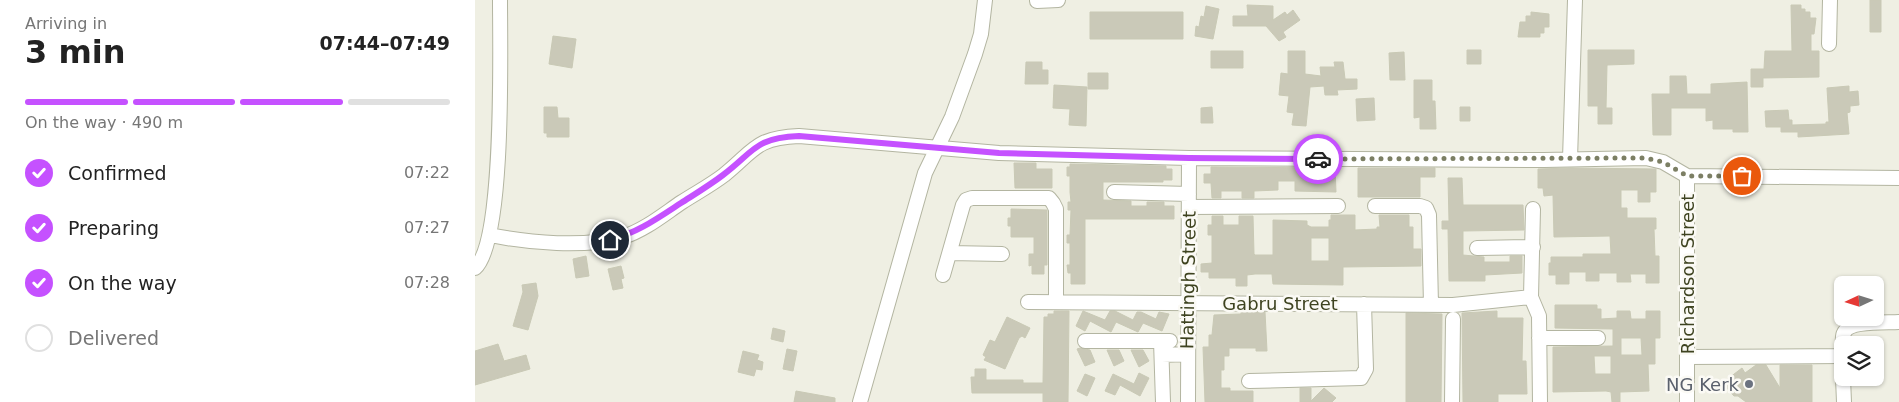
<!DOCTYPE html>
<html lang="en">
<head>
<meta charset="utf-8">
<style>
	:root { --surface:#fff; --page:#f2f2f2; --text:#222; --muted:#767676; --line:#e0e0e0; --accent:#c551ff }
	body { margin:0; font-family:"DejaVu Sans",sans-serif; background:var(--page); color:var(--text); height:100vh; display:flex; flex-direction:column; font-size:19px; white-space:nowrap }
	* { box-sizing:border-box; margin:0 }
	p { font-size:16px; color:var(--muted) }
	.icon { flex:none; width:28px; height:28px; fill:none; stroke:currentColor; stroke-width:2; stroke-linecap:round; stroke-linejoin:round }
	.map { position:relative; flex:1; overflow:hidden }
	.side { display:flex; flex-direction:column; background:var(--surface); width:475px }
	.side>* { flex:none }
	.needle { width:32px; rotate:266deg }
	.tools { position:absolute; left:1359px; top:276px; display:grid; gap:10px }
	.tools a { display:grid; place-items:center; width:50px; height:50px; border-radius:8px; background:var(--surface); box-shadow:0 1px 4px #0004; font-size:25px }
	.pin { position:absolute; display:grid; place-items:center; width:42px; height:42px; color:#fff; margin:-21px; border:2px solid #fff; border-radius:50%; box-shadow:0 1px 5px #0007 }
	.courier { position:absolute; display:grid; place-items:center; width:50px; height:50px; margin:-25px; border:4px solid #c551ff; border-radius:50%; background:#fff; color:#222; box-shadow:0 1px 6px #0007 }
	.overview em { font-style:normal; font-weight:700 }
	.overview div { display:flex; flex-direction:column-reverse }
	.overview { display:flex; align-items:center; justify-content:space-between; height:85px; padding:0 25px }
	h1 { font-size:32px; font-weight:700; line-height:38px }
	.bar { display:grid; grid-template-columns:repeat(4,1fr); gap:8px 5px; align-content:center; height:60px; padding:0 25px }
	.bar i { height:6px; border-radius:4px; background:var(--line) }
	.bar .on { background:var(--accent) }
	.bar p { grid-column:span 4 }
	ol { padding:0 25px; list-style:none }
	li { display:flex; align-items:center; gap:15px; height:55px }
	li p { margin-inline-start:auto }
	li .icon { padding:5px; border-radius:50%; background:var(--accent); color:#fff; stroke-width:4 }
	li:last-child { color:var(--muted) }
	li i { width:28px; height:28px; border:2px solid var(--line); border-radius:50% }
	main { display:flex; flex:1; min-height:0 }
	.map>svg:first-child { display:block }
	.building { fill:#cac9b8; stroke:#c9c9b5; fill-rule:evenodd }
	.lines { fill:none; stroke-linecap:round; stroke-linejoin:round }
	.minor-casing { stroke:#b3b5a1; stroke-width:16 }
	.minor { stroke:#fff; stroke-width:14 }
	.done { stroke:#7c7f64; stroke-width:5; stroke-dasharray:0 9 }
	.route { stroke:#c551ff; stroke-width:6 }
	.worship-dot { fill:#6b7280; stroke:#fbfaf5; stroke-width:2 }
	.labels { text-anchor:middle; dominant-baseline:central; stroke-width:5; stroke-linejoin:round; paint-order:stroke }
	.street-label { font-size:18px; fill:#3e4320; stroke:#fbfaf5 }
	.worship-label { font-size:18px; fill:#5b616d; stroke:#fbfaf5; text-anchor:end }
</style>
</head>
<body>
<main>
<section class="side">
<div class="overview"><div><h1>3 min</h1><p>Arriving in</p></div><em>07:44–07:49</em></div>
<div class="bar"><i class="on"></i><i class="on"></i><i class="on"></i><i></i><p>On the way · 490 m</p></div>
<ol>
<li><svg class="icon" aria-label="check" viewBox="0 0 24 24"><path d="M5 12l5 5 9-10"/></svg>Confirmed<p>07:22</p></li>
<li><svg class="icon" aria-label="check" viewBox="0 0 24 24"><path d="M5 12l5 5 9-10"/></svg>Preparing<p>07:27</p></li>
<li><svg class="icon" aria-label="check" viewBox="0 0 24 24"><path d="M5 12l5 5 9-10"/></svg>On the way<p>07:28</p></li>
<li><i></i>Delivered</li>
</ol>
</section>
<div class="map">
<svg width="1424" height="402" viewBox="0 0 1424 402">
	<rect width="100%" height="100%" fill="#efefe3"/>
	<path class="building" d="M1395,0H1406V32H1395Z
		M772,5L798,6V20L810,12L812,15L818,10L825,20L808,32L811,37L804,41L791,26H758V16H773Z
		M1316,5H1326V9H1330V12H1335V18H1341L1339,34H1336V51H1344V77L1288,78V87H1276V69H1289L1290,51H1317Z
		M731,6L744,9L738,39L720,36L721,26L724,27L726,16L729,17Z
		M615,12H708V39H615Z
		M1056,12L1074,14V27H1069V33H1065V37H1043L1045,22H1051V16H1056Z
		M78,36L101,39L97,68L74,64Z
		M992,50H1006V64H992Z
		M1113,50H1159V64L1132,65L1131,108H1137V124H1123V106H1113Z
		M736,51H768V68H736Z
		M813,51H830V74L846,76L845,67H860L859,62H868L870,79H882V89L862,90L863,95H850L849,86L835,87L831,126L817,125L819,113L812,112L814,96L804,95L806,73L813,74Z
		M929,52L930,80H915L914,53Z
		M551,62H567V70H573V84H550Z
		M613,73H633V89H613Z
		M1195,76H1211L1212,94H1236V84L1272,82L1273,132H1258V129H1238V120L1231,121V108H1196V135H1178L1177,94H1195Z
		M939,80H957V101H960L961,129H945V117L939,118Z
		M579,85L612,87L611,126L594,125L595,109L578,108Z
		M1374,86V92L1383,91L1384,105L1375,106V112L1372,113L1374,134L1323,137V132H1306V127H1291L1290,111L1313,110L1314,120H1317V125L1351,124V122H1354L1352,88Z
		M899,98L900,120L882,121L881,99Z
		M69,107H82L83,118H94V137H72V133H69Z
		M737,107L738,123H726V108Z
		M985,107H995V121H985Z
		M539,163H561V169H577V188H540Z
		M595,164L691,166V169H697V180H688V182H628V200L656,201V206H672V202H689V206H699V219H610V284H596V273H593L592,265H595V243H592V235H595L596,210H593V202H596L595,192V176H592V167H595Z
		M736,167L860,168L861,192L820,191V181H803V190L779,191V198H767V191H746V198H737L736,183H729V174H736Z
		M883,168H960V177H945V197H883Z
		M1096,168L1181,169V192H1175V202H1163V190H1146V208H1152V218H1181V229H1179L1180,256H1184V283H1171V274H1155L1156,282H1142V273H1124V281H1111V272H1094V284H1081V275H1074V263H1076V257H1108V254H1136L1135,236L1079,237L1078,195L1069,196L1068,188H1063V169Z
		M973,178H987L988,205H1048L1049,230L988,231V255L1009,257V262H1035V256H1047V273L1010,275V281H974L973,229H967V221H974Z
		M536,209L572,210V265H569V274H557V265L554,266V254H559V237H536V226H533V218H536Z
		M856,215H880V230L902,229V227H905L904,215H934V227H938V249H946V266L868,267V285L798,284L797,274H780L772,275V286H761V278H734V272H726V264L737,263V235H733V225H737V216H748V225H764V216H778L779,254L780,255H798V220L832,221V225L836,227H854V220H856ZM836,238H854V261H836Z
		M111,256L114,276L101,278L98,259Z
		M146,266L149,278L146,279L148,288L138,290L133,269Z
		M61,283L63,296L53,330L38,326L48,292L47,285Z
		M1080,305H1122V309H1126V319L1142,318V311H1155L1156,319H1171V311H1185V338H1180V364H1173L1174,391L1145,392V402H1137L1136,392L1131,391L1078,392V347L1138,346V329L1080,328ZM1146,338H1166L1167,355H1146ZM1119,356H1136V374H1120Z
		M579,311H594L593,402H568V393H497L496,377H500V369H511V380H548V383H568L569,317H573V314H579Z
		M608,311L630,320L635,311H640L658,320L662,312H666L681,319L684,312L694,314L687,331L668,323L663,332L641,322L636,332L615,321L610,331L601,326Z
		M1022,311V318H1048L1047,361H1051L1052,394H1023V402H988L987,313Z
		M766,312H790L792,351H781V348H754V356H749V370H746V388H755V391H778V402H730L728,347H734V335H737L739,315L766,314Z
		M931,313L967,314L966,402H931Z
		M532,317L555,328L550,338L547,336L544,338L530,369L509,360L511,357L508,355L515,340L520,342Z
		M298,328L310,331L308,342L296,339Z
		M23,344L29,361L51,355L55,369L0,385V351Z
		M605,348L615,350L620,362L610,366L602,349Z
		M312,349L322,351L318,371L308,369Z
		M632,350H644L649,361L639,366Z
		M656,350H668L674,361L664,367Z
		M268,351L284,355L282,360L288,362L287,370L281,369L279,376L263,372Z
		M1281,365H1291L1305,388V365H1337V402H1271L1263,396H1259L1250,386V381L1267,368L1270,373Z
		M664,373L674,378L665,396L645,385L640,395L630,391L638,374L659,384Z
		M610,374L620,378L612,396L602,391Z
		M825,388H836V401L849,388L861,398L857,402H825Z
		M321,391L360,398V402H319Z"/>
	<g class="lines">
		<g class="minor-casing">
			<path id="minor" d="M562,1L583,0
				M1354,44L1355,0
				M1095,159L1100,0
				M639,192L714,194
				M900,206H945L951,208L954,215L956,305
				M714,207L863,206
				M1058,209L1056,297L1064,316L1065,402
				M15,235C55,243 109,248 148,237C170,230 189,214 207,202C221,193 236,185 249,175C280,150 280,138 324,136L524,153L714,158L1069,160L1171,158L1188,162L1212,176L1424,178
				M1002,248L1058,247
				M475,253L527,254
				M0,268C30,242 25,47 25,0
				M468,275L488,205L491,200L497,198H574L578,203L581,209V302
				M553,302L978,305L1056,297
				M1064,338H1123
				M610,341H695
				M686,341L688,402
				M1368,345C1368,341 1367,336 1369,333C1374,320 1412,323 1424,322
				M687,355L713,354
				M1212,357L1368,356
				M1368,378L1369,402
				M774,381L886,378L891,369L889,304
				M385,402L450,173L477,117L500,54L506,34L510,0
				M713,402L714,158
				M977,402L978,319
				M1212,402V176"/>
		</g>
		<use href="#minor" class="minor"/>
	</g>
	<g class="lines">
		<path class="done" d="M843,159L1171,158L1188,162L1212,176H1267"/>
		<path class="route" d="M135,240C162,233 183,218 206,203C220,194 235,185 248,175C280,151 279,138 324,136L524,153L714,158L843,159"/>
	</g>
	<circle class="worship-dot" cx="1274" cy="384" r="5"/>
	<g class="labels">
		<g class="street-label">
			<text transform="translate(1212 274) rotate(-90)">Richardson Street</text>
			<text transform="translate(713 280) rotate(-89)">Hattingh Street</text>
			<text x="805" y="303">Gabru Street</text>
		</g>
		<g class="worship-label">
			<text x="1264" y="384">NG Kerk</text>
		</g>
	</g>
</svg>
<div class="tools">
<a><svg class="needle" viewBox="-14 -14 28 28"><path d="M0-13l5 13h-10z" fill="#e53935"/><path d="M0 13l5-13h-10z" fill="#767676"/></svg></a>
<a><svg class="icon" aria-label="layers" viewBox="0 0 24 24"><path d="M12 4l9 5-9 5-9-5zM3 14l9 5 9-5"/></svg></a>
</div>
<div class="pin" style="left:1267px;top:176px;background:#ea580c"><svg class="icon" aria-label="bag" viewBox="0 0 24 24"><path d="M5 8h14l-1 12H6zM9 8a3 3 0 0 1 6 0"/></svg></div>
<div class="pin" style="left:135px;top:240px;background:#1f2937"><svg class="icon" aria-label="home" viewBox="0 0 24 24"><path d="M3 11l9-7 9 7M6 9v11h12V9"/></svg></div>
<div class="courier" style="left:843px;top:159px"><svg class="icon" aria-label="car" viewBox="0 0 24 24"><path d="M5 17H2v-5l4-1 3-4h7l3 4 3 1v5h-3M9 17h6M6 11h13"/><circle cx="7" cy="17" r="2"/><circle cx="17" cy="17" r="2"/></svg></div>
</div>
</main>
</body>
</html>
